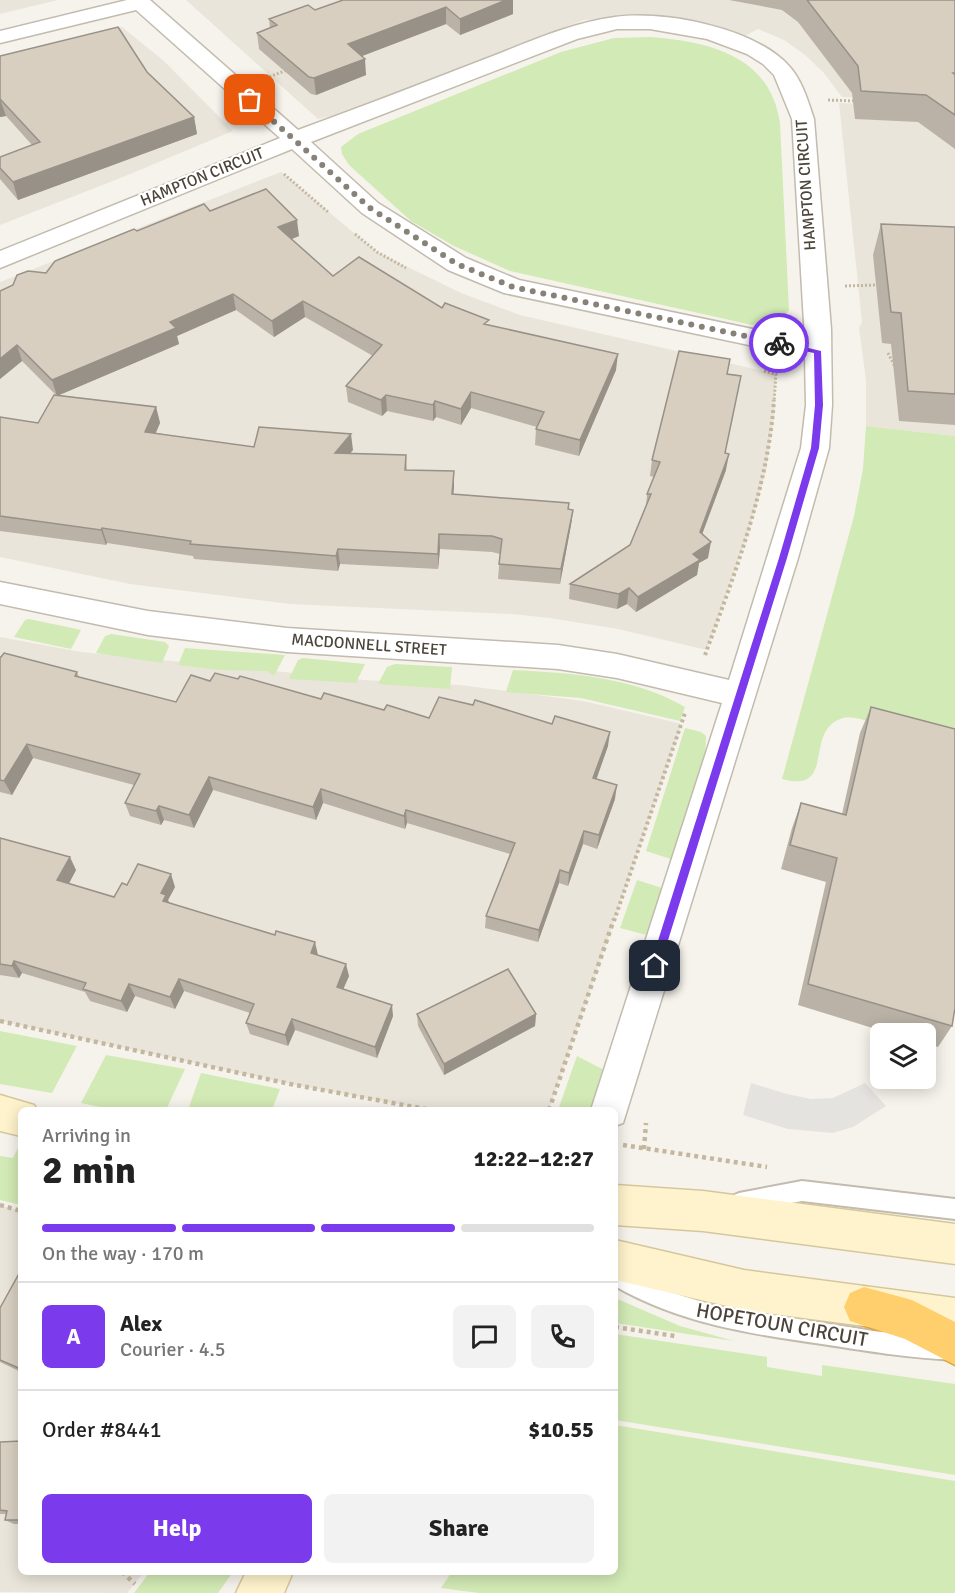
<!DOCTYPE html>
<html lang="en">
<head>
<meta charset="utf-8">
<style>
	:root { --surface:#fff; --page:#f2f2f2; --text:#222; --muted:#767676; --line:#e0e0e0; --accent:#7c3aed }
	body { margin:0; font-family:Signika,sans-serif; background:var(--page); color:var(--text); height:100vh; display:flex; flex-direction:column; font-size:22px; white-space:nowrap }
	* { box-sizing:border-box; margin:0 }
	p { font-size:20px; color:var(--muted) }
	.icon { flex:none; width:33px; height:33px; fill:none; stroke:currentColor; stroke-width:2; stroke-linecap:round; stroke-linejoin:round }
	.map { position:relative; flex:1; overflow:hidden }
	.details { position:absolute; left:18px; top:1107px; width:600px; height:468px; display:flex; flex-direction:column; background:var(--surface); border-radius:9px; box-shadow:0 3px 15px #0003 }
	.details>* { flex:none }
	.controls { position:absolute; left:870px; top:1023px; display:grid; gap:12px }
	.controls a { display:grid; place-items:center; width:66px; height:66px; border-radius:9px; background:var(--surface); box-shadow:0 3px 15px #0003; font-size:30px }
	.pin { position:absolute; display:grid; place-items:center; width:51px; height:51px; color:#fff; margin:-26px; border-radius:12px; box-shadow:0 3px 9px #0006 }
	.courier { position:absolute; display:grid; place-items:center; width:60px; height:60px; margin:-30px; border:4px solid #7c3aed; border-radius:50%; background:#fff; color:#222; box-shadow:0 2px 8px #0007 }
	.summary em { font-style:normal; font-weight:700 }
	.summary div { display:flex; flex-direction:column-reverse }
	.summary { display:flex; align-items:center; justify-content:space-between; height:102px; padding:0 24px }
	h1 { font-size:39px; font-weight:700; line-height:45px }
	.bar { display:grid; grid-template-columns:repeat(4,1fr); gap:9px 6px; align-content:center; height:72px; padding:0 24px }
	.bar i { height:8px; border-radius:4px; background:var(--line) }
	.bar .selected { background:var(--accent) }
	.bar p { grid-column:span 4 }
	.line { display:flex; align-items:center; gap:15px; padding:0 24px; border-top:2px solid var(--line) }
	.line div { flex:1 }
	.round { display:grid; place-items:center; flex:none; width:63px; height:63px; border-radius:9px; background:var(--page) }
	.cta { display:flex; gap:12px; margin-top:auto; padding:12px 24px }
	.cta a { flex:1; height:69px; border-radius:9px; background:var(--accent); color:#fff; font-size:24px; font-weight:700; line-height:69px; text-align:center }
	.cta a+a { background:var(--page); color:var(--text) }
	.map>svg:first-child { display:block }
	.residential { fill:#eae5da }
	.green { fill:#d2eab5 }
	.parking { fill:#e5e3e0 }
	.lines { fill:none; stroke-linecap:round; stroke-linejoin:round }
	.lane-casing { stroke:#c2bbae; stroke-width:4 }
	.street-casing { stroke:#c2bbae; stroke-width:3 }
	.secondary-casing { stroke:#d6c79b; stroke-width:3 }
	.highway-casing { stroke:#e0a43c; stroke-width:3 }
	.path-far2 { stroke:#c4b79f; stroke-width:3; stroke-dasharray:2 2; stroke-linecap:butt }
	.path-far1 { stroke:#c4b79f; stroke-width:4; stroke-dasharray:3 3; stroke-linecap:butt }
	.path { stroke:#c4b79f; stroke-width:4.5; stroke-dasharray:4 4; stroke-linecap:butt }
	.lane { fill:#fff; fill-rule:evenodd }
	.street { fill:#fff; fill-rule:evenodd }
	.secondary { fill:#fff3cd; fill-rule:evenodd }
	.highway { fill:#ffcf6e; fill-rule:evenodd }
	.wall { fill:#bab2a6 }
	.shaded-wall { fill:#979187 }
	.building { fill:#d8cfc1; stroke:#979187; stroke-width:1.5 }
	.route { fill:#7c3aed }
	.done { stroke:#878178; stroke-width:6; stroke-dasharray:0 10.8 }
	.labels { text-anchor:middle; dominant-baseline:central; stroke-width:4.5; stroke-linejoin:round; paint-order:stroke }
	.street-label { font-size:16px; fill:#4b4439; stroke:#fff }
	.near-street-label { font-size:20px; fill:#4b4439; stroke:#fff }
</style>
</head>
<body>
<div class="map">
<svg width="955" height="1593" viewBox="0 0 955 1593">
	<rect width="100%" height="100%" fill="#f6f3ec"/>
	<path class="residential" d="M0,0H58L0,14Z
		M186,0H955V100L842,97L823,72L805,55L784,40L758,29L745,36L705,23L682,19L619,18L584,20L565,27L331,116L318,119Z
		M122,27L164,61L233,131L123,177L0,225V56Z
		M839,103L955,107V436L866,426V380L859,328L862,322Z
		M281,172L377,252L461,293L520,315L776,374L774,417L766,470L749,531L707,650L618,629L550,618L512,614L290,604L130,584L0,557V282Z
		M0,637L81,652L364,680L460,685L583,701L682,724L549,1110H431L290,1084L0,1021Z
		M0,1205L21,1211V1572H144L127,1593L0,1592Z"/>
	<path class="green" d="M651,37C711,42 770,56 780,123L789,310L780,321L752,325L510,271L454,246L411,221L349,165L342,154L341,147L358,134L561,52L614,38Z
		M866,426L955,436V760C932,750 864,712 843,718C802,730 838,794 782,779L854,516L863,469Z
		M29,619L77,629L81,630L71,649L14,637L25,620Z
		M111,634L165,642L169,646L162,663L96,653L105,636Z
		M185,648L285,655L274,676L267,671L219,670L178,665Z
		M303,658L365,664L356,683L289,679L298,660Z
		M395,664L452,667L450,689L378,684L387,667Z
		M513,670C571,673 634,677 685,707L680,721L581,698L506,692Z
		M685,728L701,732L706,736L705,760L674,859H671L646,851Z
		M637,880L662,888L664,891L650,936L620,928Z
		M0,1031L77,1046L52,1093L0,1084Z
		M106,1055L185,1069L166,1110H114L81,1103Z
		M577,1056L608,1072L596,1110H558Z
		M201,1073L280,1089L272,1110H188Z
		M19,1146L21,1147V1205L0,1200V1156L13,1158Z
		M615,1298L680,1326L734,1341L615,1323Z
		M615,1334L767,1357V1367L822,1376V1365L955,1384V1475L615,1420Z
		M615,1425L955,1481V1593H479L441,1588L451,1573L456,1572H615Z
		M150,1572H233L218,1593H134Z"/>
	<path class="parking" d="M751,1083L787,1094L811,1099L833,1098L865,1083L886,1106L853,1127L833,1133L788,1129L743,1115Z"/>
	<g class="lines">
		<g class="lane-casing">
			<path id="lane" d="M802,1181L955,1199V1219L802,1201L739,1213L732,1210L729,1203L732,1196L739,1193Z
				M615,1265L666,1291L716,1306L873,1331L955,1340V1360C910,1358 867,1351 822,1344C750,1334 679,1323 615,1286Z"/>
		</g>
		<g class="street-casing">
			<path id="street" d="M127,0H150L298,130C361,107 423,83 485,59C527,43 569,23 615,17C664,10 755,28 789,66C802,80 808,101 814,119L831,329L832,405L829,448L798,558L623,1123L615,1126V1110H591L722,703L617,678L558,669L287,652L148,635L0,604V582L148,611L287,628L558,645L617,654L729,680L801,448L806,405L805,357L504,293L448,270L362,213L292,149L0,268V251L280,138L136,10L0,43V31ZM617,29H650L707,39L747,54L763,64L774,75L792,119L805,340L519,280L466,258L378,203L311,142L577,39Z"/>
		</g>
		<g class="secondary-casing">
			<path id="secondary" d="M0,1095L34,1105L37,1110H21V1136L0,1131Z
				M615,1185L703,1191L955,1224V1264L703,1231L615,1225Z
				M615,1240L744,1270L955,1298V1338L744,1310L615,1280Z
				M246,1572H293L284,1593H236Z"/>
		</g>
		<g class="highway-casing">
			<path id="highway" d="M864,1287L912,1300L955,1322V1365L905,1339L850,1321L844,1307L850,1293Z"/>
		</g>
		<path class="path-far2" d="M266,75L269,77L287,70
			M828,100L856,101
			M284,174L328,212
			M355,234L377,252L406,268
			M845,286L876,285
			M888,353L896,369
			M764,371L776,374L774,402"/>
		<path class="path-far1" d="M705,655C735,573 768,488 774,400
			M614,921L685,713"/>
		<path class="path" d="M0,1021L290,1084L431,1110
			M549,1110L614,919
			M623,1145L767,1167
			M644,1149L646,1123
			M0,1205L21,1211
			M615,1327L675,1336
			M122,1572L135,1584"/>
		<use href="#lane" class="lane"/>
		<use href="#street" class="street"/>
		<use href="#secondary" class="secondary"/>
		<use href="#highway" class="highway"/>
	</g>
	<path class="wall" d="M513,0V14L460,35L446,24L362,56L366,75L316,95L311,94L259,49L257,33L270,28L269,19L315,10Z
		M729,0H955V149L918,122L855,119L852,93L798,22L782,10Z
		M0,56L147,72L194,117L197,134L18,200L0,179V168L32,145L6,116L0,117Z
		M210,211L299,236L291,239L333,276L442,308L616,370L579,456L535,445L536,429L537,427L471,408L461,425L436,417L433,421L387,411L382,416L348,402L346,386L373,356L305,317L274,337L236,310L177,336L179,344L59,395L156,407L160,423L156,433L254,447L353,450L350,453L406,455L407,470L454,487L453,494L573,510L571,525L560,584L498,579L500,554L492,552L440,549L438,569L340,564L338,571L194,559L193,556L107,543L106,545L0,531V417L38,423L56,395L22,361L0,379V291L46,273L137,231Z
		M881,224L955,227V425L899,421L891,344L882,343L873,255Z
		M727,374L725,453L726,470L702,534L708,558L699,563L697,575L636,612L627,604L617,609L569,599L570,584L630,545L646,506L647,494L654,477L650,476L652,460Z
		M0,657L77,672L79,677L176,702L210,681L238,679L321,699L429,718L608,746L596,779L615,799L597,849L583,844L568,886L559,883L538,942L485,928L486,916L510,854L407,823L405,829L323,803L316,820L213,790L194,828L164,820L161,825L130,816L125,803L134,785L33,758L12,795L0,792Z
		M871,707L952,1026L938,1047L926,1043V1034H892L798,1005L826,882L781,869L792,828L801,803L842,814L860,733Z
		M0,838L76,870L69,883L114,897L127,885L175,887L168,900L169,903L318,955L349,976L343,989L393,1016L377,1058L295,1030L288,1046L250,1034L246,1023L250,1013L184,991L175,1009L135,996L127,1012L90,1001L85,992L22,973L19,978L0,975Z
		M417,1014H536L535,1026L444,1075L418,1026Z
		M21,1270V1372L0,1362V1308Z
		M21,1441V1524H14L5,1520L6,1514H0V1442Z"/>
	<path class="shaded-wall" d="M506,0H513V14L460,35V19Z
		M446,7V24L349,61L348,44Z
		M365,59L366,75L316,95L314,78Z
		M0,99L6,116L0,117Z
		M194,117L197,134L18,200L13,182Z
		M297,220L299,236L280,244L278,227Z
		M233,294L236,310L177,336L179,344L57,396L52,380L170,322Z
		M303,301L305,317L274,337L272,321Z
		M17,345L22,361L0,379V359Z
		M618,354L616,370L579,456L580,440Z
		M471,392V408L461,425V409Z
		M386,395L387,411L382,416L381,400Z
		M435,401L436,417L433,421V405Z
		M156,407L160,423L149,447L145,432Z
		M351,434L353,450L337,469L335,453Z
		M729,454L726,470L697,548L700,532Z
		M454,471V487L452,510V494Z
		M573,510L571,525L560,584L561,569Z
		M102,528L107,543L106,545L101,530Z
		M439,534L440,549L438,569V554Z
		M711,542L708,558L699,563L697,575L636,612L638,597L693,554Z
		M338,549L340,564L338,571L336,556Z
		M629,588L627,604L617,609L619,594Z
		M610,732L608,746L592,792L593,778Z
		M27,744L33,758L12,795L4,781Z
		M209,777L213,790L194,828L189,815Z
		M617,785L615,799L597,849L599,835Z
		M321,789L323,803L316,820L313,807Z
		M159,806L164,820L161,825L156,811Z
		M406,810L407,823L405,829L404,816Z
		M584,831L583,844L568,886L569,873Z
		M70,857L76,870L64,893L57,880Z
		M560,870L559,883L538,942L539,930Z
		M171,874L175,887L168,900L171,907L168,914L161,893Z
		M315,942L318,955L311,953Z
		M14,961L22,973L19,978L12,966Z
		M346,964L349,976L339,999L337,987Z
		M179,979L184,991L175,1009L170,997Z
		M129,984L135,996L127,1012L121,1001Z
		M392,1005L393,1016L377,1058L375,1047Z
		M536,1014L535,1026L444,1075V1064Z
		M292,1019L295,1030L288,1046L285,1035Z"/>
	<path class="building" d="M343,0H506L460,19L446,7L348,44L365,59L314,78L309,77L257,33L277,25L269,19L308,5L315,10Z
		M807,0H955V73H953L955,75V115L926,95L861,91L858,66Z
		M118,27L147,72L194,117L13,182L0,168V157L40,142L0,99V56Z
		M266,189L297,220L278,227L333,276L359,257L442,308L445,303L489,320L484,324L618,354L580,440L536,429L544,412L471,392L461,409L435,401L433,405L386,395L381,400L346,386L382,345L303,301L272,321L233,294L170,322L176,328L52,380L17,345L0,359V291L13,285L17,275L28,271L46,273L55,261L134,229L137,231L204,204L210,211Z
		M881,224L955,227V394L908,391L901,313L891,312Z
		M679,351L730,359L727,374L741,376L725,453L729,454L700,532L711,542L693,554L700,560L638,597L629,588L619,594L570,584L630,545L651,494H647L660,462L652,460Z
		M54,395L156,407L145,432L254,447L259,427L351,434L335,453L406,455L405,470L454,471L452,494L569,503L568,509L573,510L561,569L499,564L502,539L492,536L439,534L438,554L338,549L336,556L190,544L191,541L102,528L101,530L0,516V417L38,423Z
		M4,653L77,672L75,676L176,702L191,675L210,681L215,673L238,679L240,676L321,699L324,693L384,710L387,705L429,718L439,697L473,705L475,700L552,724L555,716L610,732L593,778L617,785L599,835L584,831L569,873L560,870L539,930L486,916L515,843L406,810L404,816L321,789L313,807L209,777L189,815L159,806L156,811L125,803L140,774L27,744L4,781L0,780V657H1Z
		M871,707L955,729V1008L952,1026L808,984L837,858L790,845L801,803L846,815Z
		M0,838L70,857L57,880L114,897L122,883L127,885L138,864L171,874L161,893L166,895L163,901L275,935L276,931L315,942L311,953L346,964L337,987L392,1005L375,1047L292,1019L285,1035L246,1023L254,1004L179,979L170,997L129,984L121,1001L83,989L86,983L14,961L12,966L0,964Z
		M508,969L536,1014L444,1064L417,1014Z
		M21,1270V1369L0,1360V1308Z
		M21,1441V1520H5L7,1511L0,1510V1442Z"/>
	<path class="route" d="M779,341L821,351L823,405L819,448L787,558L660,966L655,971L650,966L779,558L811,448L815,405L814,353L776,345V341Z"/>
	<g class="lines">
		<path class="done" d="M250,100L370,208L457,264L513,287L779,343"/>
	</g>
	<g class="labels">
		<g class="street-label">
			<text transform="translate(202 177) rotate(-22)">HAMPTON CIRCUIT</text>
			<text transform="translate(806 185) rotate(-94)">HAMPTON CIRCUIT</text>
			<text transform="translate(369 645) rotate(4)">MACDONNELL STREET</text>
		</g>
		<g class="near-street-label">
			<text transform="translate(782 1325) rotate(10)">HOPETOUN CIRCUIT</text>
		</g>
	</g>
</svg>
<div class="controls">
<a><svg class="icon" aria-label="layers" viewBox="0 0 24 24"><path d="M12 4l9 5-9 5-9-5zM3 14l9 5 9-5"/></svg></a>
</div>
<div class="pin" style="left:250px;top:100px;background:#ea580c"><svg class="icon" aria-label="bag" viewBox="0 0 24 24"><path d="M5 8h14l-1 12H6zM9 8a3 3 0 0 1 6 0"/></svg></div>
<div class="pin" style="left:655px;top:966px;background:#1f2937"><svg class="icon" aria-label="home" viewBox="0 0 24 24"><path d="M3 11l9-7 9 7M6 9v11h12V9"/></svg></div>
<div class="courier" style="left:779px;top:343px"><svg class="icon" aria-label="bike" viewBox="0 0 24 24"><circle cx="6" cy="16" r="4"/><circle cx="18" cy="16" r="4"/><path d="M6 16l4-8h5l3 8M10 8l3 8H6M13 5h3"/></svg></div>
<section class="details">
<div class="summary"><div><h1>2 min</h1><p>Arriving in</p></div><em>12:22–12:27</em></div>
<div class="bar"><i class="selected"></i><i class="selected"></i><i class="selected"></i><i></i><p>On the way · 170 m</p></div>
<div class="line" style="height:108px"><b class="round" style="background:var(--accent);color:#fff">A</b><div><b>Alex</b><p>Courier · 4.5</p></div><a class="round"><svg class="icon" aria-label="chat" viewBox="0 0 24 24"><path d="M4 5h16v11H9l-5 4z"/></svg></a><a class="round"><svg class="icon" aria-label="phone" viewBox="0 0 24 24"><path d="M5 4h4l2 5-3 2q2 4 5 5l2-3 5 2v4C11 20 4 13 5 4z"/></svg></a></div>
<div class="line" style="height:78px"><div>Order #8441</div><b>$10.55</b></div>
<div class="cta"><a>Help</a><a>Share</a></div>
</section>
</div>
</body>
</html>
